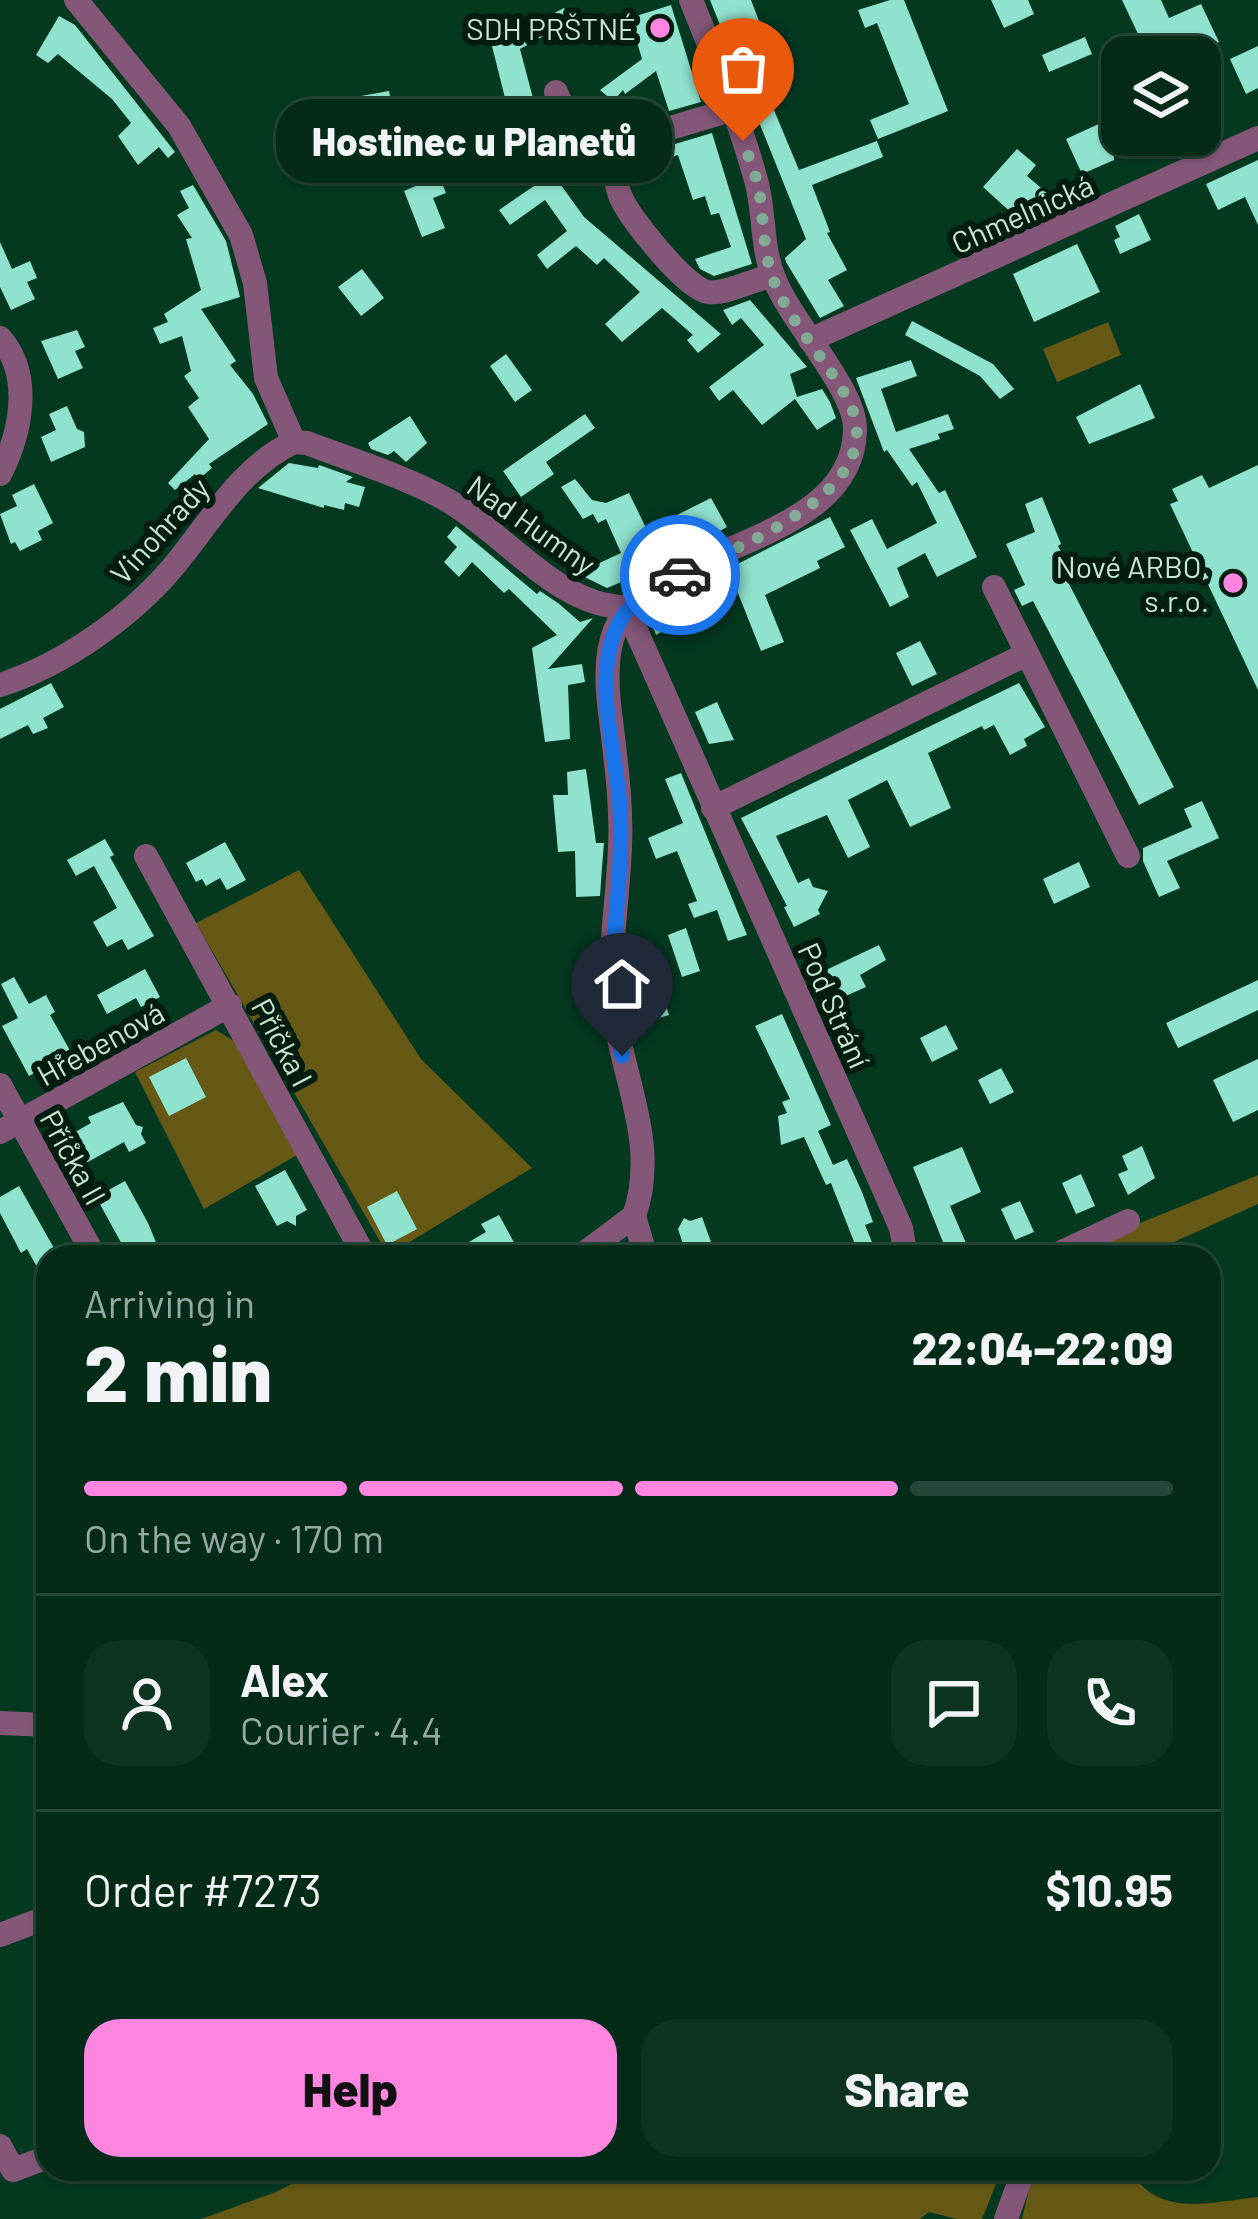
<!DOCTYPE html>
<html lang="en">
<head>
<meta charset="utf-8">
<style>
	:root { --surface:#032b18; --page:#0d3321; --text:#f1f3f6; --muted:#97a7a2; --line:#244737; --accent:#fe86e1 }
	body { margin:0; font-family:Barlow,sans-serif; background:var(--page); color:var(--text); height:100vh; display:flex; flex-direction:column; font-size:45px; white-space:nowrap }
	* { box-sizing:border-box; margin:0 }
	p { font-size:39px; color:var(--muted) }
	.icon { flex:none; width:66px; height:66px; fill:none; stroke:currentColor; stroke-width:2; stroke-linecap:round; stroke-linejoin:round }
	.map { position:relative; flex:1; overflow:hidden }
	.details { position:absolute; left:36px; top:1245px; width:1185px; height:936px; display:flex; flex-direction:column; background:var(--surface); border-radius:36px; box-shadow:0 3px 9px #0004,0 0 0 3px var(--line) }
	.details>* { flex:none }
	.fabs { position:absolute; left:1101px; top:36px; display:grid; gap:24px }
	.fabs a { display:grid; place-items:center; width:120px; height:120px; border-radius:24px; background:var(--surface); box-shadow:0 3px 9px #0004,0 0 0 3px var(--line); font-size:60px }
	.pin { position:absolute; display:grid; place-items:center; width:102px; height:102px; color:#fff; margin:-123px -51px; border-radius:50% 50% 50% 0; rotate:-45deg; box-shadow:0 0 12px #0007 }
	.pin .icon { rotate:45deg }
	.courier { position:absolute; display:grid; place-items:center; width:120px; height:120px; margin:-60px; border:9px solid #1a73e8; border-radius:50%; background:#fff; color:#222; box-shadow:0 3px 15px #0007 }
	.bubble { position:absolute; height:84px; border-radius:36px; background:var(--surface); box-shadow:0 3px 9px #0004,0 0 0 3px var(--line); font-size:39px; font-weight:800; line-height:84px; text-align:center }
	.summary em { font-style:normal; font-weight:800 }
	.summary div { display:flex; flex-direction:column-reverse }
	.summary { display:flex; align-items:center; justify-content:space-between; height:204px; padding:0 48px }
	h1 { font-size:78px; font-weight:800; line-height:90px }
	.bar { display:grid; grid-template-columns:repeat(4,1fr); gap:18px 12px; align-content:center; height:144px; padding:0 48px }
	.bar i { height:15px; border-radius:9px; background:var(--line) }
	.bar .current { background:var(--accent) }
	.bar p { grid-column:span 4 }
	.line { display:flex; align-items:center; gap:30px; padding:0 48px; border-top:3px solid var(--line) }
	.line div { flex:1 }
	.round { display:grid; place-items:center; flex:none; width:126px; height:126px; border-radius:36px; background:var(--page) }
	.cta { display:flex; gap:24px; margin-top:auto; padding:24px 48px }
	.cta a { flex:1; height:138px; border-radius:36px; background:var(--accent); color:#111; font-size:48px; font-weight:800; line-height:138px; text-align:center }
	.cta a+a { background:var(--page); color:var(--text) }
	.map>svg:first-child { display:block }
	.green { fill:#665815 }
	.building { fill:#8fe3ce }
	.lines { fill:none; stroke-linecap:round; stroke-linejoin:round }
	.minor { stroke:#845778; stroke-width:24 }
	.done { stroke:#83aa94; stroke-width:12; stroke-dasharray:0 21.6 }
	.route { stroke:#1a73e8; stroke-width:15 }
	.poi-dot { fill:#fe86e1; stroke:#031c0f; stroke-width:4.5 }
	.labels { text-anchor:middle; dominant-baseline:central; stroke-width:12; stroke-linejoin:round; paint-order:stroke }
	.poi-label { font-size:30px; fill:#c8e7d3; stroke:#031c0f; text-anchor:end }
	.street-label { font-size:30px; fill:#c8e7d3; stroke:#031c0f }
</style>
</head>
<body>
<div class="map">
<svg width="1258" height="2219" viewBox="0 0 1258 2219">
	<rect width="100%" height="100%" fill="#043920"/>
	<path class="green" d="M1108,322L1121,355L1057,382L1043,349Z
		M299,870L421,1059L532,1168L388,1255L196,923Z
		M216,1030L234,1041L297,1155L204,1209L135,1072Z
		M1258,1175V1204L1141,1257H1057Z
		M321,2169H1002L982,2219H957L929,2212L920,2219H201L276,2192Z
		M1034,2169H1130C1157,2219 1209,2202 1258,2197V2219H1022Z"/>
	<path class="building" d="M710,0H751L765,37L760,39L764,50L751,55L799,170L877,141L883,157L812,185L830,232L827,233L847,270L828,280L844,306L820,318L786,262L785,258L806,239Z
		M890,0H904L948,111L878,139L870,120L909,104L877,23L865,28L858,10Z
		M991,0H1028L1034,14L1004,28Z
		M1122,0H1161L1169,18L1201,4L1219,42L1185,57H1149Z
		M671,5L701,102L669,111L656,71L625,94L623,90L613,101L600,90L642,59L630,18Z
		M564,8L571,21L520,49L553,174L584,217L721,334L698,353L687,340L693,335L662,308L622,342L605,324L640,292L604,258L597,265L576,246L547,269L537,255L567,231L545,200L510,225L499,210L537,184L523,135L479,150L474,133L511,122L492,46Z
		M59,16L75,25L175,152L168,158L159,147L138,165L118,136L131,123L112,99L58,54L48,63L36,55Z
		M1085,37L1092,54L1049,72L1042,55Z
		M1258,46V88L1246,94L1230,59Z
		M389,91L399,143L370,149L361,96Z
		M1114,117V160L1082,174L1066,139Z
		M712,133L752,264L714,276L700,269L695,259L731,247L719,213L711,215L705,196L693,200L678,155L659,161L655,150Z
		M1017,149L1036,165L1027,176L1060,204L1052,213L1025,225L983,187Z
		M1258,160V225L1245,197L1218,210L1206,184Z
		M439,176L446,193L433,198L445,228L422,237L404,191Z
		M193,185L226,241L240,297L201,309L236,361L230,365L253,394L268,424L209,464L212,468L199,479L195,474L175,490L168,483L209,439L188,407L199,398L184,376L191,371L182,336L160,344L153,328L168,322L164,314L201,290L186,239L192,238L177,215L189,208L180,191Z
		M1139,214L1151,240L1120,254L1114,240L1120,237L1115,226Z
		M0,242L12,269L30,261L37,278L27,282L35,299L11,310L0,287Z
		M1077,244L1100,292L1034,322L1013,274Z
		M362,269L384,298L361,316L338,287Z
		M750,300L807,367L790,374L797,397L822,389L830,402L836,418L817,430L795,399L762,425L733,390L719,401L709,387L764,345L741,318L732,325L723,310Z
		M912,321L993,364L1014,389L1000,399L980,376L905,335Z
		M77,330L85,347L75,351L83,368L58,379L41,341Z
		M506,354L532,390L515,402L490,366Z
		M911,360L917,376L881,389L896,432L948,414L954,429L938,434L940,439L909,449L939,493L945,490L977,557L937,577L925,553L897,568L909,597L890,607L850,530L872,519L887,549L937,523L917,482L912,486L887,450L884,452L856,378Z
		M1140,384L1155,418L1089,444L1076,417Z
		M67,406L77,429L84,432L85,447L51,462L41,437L56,430L49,414Z
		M585,414L595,428L546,462L554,474L521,497L503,471Z
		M410,416L427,443L406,462L394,451L388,455L371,449L368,443Z
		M289,463L318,468L319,465L353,477L346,482L365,487L359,507L345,503L344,510L324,505V508L258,488Z
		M1258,465V690L1170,504L1178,501L1172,489L1202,475L1209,488Z
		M575,479L592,500L606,503L629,493L647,530L711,498L727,527L652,569L607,588L560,565L569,551L593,566L621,553L606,519L598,523L593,514L583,519L561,487Z
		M34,484L53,523L38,531L42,540L20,551L15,542L11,544L0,514L17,506L12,495Z
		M1042,497L1061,544L1058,546L1075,579L1068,582L1174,787L1139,805L1033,601L1022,606L1014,590L1025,585L1006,544L1035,532L1025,504Z
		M830,517L845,547L817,561L820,568L765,595L784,642L761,651L736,588L656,635L648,613L663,602Z
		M456,526L537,594L540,591L558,603L580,622L593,618L548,669L582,664L585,682L568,685L570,739L545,742L532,648L557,635L509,589L504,593L472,562L459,577L444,562L457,547L447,537Z
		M920,641L937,674L912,686L896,653Z
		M51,683L64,707L43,718L48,728L33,734L28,725L0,739V709Z
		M1019,683L1045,727L1024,739L1027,746L1010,755L994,725L984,730L982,726L928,753L951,808L910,827L887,780L848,800L870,847L848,858L827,815L776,836L798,883L809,878L813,887L828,891L818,910L820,914L794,927L784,907L787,906L741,818Z
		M717,702L734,740L709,744L695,712Z
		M586,769L596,843H604L602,867L600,896L576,897L575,851L558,852L553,795H568L567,772Z
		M681,773L747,935L728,941L717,910L694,918L688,904L697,901L677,851L656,859L648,838L683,823L665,779Z
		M1202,801L1219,838L1167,861L1180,888L1159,897L1143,861V848L1192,827L1184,809Z
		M105,839L114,855L110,857L154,936L128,950L122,939L107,947L93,922L117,908L94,866L76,876L67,860Z
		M225,842L246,880L227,890L220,878L206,886L202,879L196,882L186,863Z
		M1079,862L1090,887L1054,904L1043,879Z
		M686,928L700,971L682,977L668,935Z
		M879,945L886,960L860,975L866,987L832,1002L824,985L830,982L824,971Z
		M145,969L160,997L141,1007L136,998L107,1014L97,995Z
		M646,970L655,999L663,997L669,1015L635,1025L630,975Z
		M14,977L29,1004L46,995L55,1012L50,1015L77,1063L46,1080L40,1070L29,1076L2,1026L18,1018L1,984Z
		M1258,980V1010L1178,1048L1166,1023Z
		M782,1014L831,1125L818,1131L833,1165L847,1159L862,1192L873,1222L865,1225L878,1257H860L831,1183L826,1185L804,1137L781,1145L778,1116L787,1113L782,1102L790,1099L755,1026Z
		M946,1025L958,1049L932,1062L920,1038Z
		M186,1058L206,1097L169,1116L149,1077Z
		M1258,1059V1110L1233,1122L1213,1080Z
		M1001,1068L1014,1092L990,1104L978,1080Z
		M123,1102L136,1125L143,1127L141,1134L146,1143L129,1152L124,1142L86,1163L81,1155L74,1158L63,1139L91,1123L88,1117Z
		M1142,1146L1155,1178L1128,1195L1118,1174L1128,1170L1122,1156Z
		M962,1147L981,1192L950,1206L972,1257H949L913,1167Z
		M285,1170L307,1210L296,1216V1226L287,1221L277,1226L255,1186Z
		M1081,1174L1095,1206L1076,1214L1062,1183Z
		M125,1181L148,1223L162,1257H129L96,1197Z
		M19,1186L59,1257H48V1287L27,1249L21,1253L0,1213V1197Z
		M397,1191L417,1229L387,1245L367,1207Z
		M1020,1201L1034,1232L1015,1240L1001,1209Z
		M499,1215L522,1257H477L469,1242L486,1232L481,1224Z
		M702,1217L711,1242L685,1250L678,1229L684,1218L690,1221Z"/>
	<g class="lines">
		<path class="minor" d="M76,0L179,126L241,235L255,283L266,378L294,442
			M556,92C566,120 590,131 614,145C613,165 614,184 623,202C634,222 685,288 708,292C725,295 754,279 772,276
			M614,145L734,109
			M0,338C33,375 21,433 0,474
			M810,340L1258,138
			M294,442L307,443C349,459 409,478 447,500C504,532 560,610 629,607
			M994,587L1128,856
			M629,607L635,628L901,1228L906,1257
			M0,685C63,665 131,617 173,567C210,523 240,467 294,442
			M713,808L1027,654
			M146,856L365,1257
			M0,1085L95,1257
			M0,1132L230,1005
			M634,1216L646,1257
			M579,1257L634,1216C659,1146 623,1080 614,1011C607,956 618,903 620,847C622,805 616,763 611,720C607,692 604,657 615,630C650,544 853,547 855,430C856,389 790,321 774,278C761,247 765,212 756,180C739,119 715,59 691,0
			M1051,1257L1128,1221
			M0,1723L48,1725
			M0,1935L48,1917
			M0,2146L13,2170L48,2157
			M1006,2219L1024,2169"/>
	</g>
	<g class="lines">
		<path class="done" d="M680,575C737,546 893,491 849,402C827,359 788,322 772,276C762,246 764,215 758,185C754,170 748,155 743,141"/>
		<path class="route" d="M622,1056C601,967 625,895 620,808C617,754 594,687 614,634C626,601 650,590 680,575"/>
	</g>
	<g class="poi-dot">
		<circle cx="660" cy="28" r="12"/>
		<circle cx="1233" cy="583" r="12"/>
	</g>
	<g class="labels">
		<g class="poi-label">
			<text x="636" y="28">SDH PRŠTNÉ</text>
			<text x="1209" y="566">Nové ARBO,<tspan x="1209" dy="34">s.r.o.</tspan></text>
		</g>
		<g class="street-label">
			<text transform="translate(1022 213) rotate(-24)">Chmelnická</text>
			<text transform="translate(532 524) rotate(35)">Nad Humny</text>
			<text transform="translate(159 530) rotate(-48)">Vinohrady</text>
			<text transform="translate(835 1005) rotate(66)">Pod Strání</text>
			<text transform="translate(283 1042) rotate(62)">Příčka I</text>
			<text transform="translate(100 1043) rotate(-29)">Hřebenová</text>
			<text transform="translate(74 1157) rotate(61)">Příčka II</text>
		</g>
	</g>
</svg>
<div class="fabs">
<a><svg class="icon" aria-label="layers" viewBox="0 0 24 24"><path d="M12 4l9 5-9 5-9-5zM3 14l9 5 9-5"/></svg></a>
</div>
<div class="pin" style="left:743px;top:141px;background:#ea580c"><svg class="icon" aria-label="bag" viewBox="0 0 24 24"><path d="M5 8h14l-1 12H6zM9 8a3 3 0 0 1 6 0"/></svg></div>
<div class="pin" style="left:622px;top:1056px;background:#1f2937"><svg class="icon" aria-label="home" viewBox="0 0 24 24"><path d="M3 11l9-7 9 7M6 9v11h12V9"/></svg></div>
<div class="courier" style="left:680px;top:575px"><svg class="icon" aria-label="car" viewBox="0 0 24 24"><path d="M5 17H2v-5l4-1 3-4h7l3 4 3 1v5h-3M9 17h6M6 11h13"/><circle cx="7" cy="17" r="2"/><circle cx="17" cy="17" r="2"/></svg></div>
<div class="bubble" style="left:276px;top:99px;width:396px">Hostinec u Planetů</div>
<section class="details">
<div class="summary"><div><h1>2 min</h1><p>Arriving in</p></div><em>22:04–22:09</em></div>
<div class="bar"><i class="current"></i><i class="current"></i><i class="current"></i><i></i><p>On the way · 170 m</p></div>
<div class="line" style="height:216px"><a class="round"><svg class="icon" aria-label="person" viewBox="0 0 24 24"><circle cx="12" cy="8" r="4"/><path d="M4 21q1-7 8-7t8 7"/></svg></a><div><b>Alex</b><p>Courier · 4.4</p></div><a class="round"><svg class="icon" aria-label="chat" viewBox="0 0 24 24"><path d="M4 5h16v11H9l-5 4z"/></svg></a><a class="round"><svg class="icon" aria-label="phone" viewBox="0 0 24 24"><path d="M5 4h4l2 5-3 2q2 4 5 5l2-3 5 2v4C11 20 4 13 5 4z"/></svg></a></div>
<div class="line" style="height:156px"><div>Order #7273</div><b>$10.95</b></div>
<div class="cta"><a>Help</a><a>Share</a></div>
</section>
</div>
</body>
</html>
